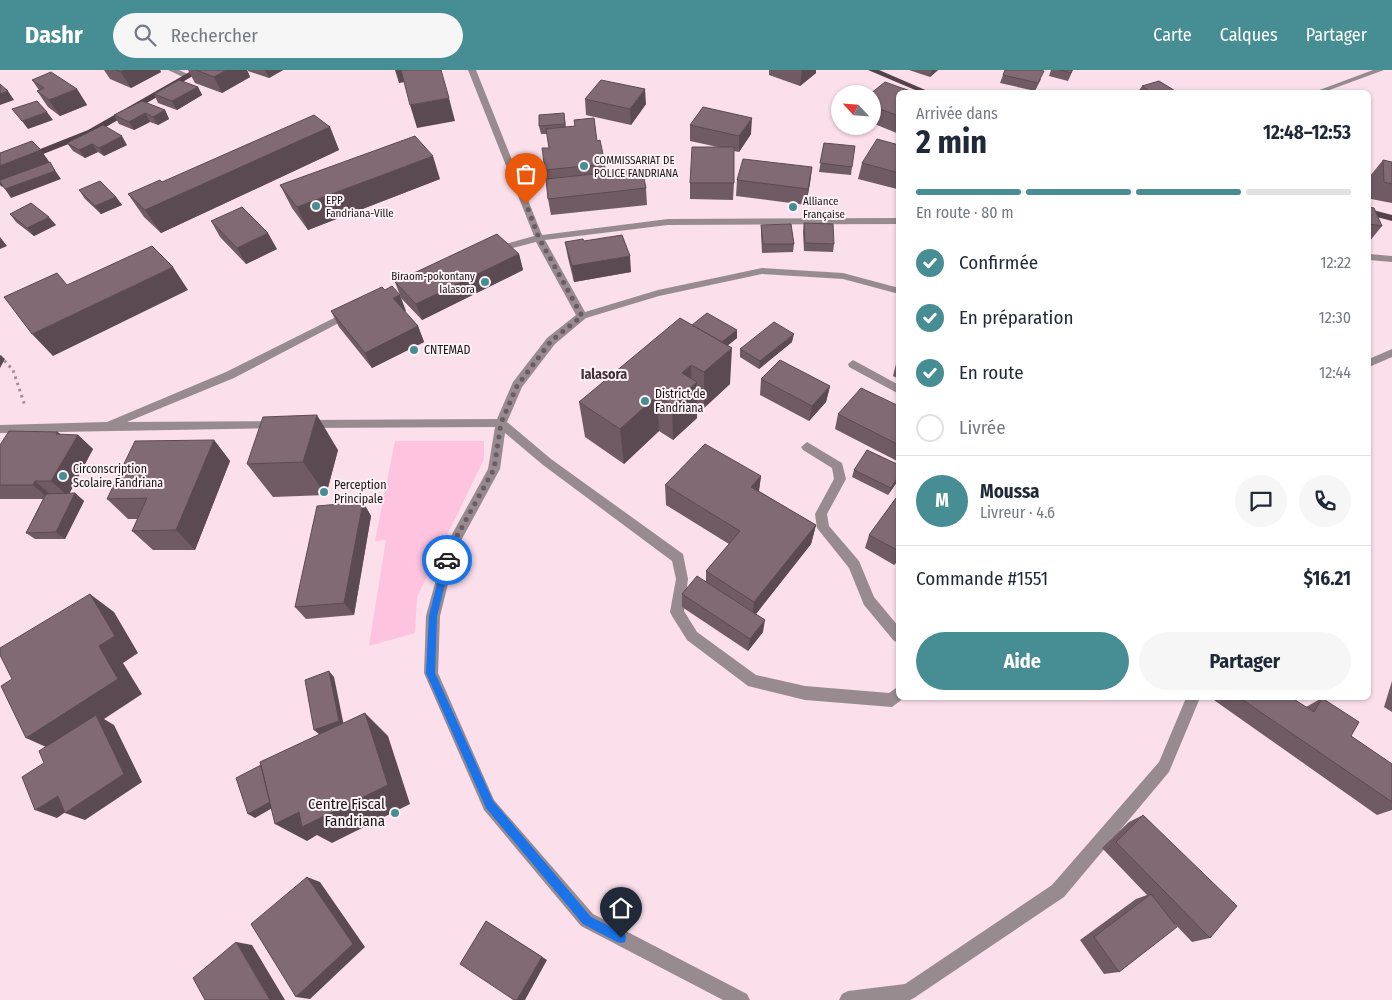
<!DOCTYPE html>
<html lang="fr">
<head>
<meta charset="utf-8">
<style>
	:root { --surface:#fff; --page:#f6f6f7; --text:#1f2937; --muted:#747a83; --line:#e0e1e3; --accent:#468d94 }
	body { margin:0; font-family:"Fira Sans Condensed",sans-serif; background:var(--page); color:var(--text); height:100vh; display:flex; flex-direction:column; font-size:19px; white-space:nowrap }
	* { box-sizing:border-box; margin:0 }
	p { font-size:16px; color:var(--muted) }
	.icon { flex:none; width:28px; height:28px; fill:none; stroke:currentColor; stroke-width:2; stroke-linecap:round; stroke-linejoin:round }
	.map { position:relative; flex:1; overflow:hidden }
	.drawer { position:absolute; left:896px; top:20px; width:475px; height:610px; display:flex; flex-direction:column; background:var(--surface); border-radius:8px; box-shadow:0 1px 4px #0004 }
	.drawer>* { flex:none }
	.needle { width:32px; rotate:296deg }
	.buttons { position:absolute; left:831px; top:15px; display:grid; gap:10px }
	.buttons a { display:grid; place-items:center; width:50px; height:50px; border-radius:50%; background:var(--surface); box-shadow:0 1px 4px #0004; font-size:25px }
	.pin { position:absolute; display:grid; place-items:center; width:42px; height:42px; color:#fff; margin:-51px -21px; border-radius:50% 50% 50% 0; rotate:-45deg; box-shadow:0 0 5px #0007 }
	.pin .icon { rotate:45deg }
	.courier { position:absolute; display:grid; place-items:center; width:50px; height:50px; margin:-25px; border:4px solid #1a73e8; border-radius:50%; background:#fff; color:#222; box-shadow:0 1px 6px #0007 }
	.headline em { font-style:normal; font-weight:700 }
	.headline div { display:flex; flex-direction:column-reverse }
	.headline { display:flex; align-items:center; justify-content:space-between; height:85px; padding:0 20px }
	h1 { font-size:32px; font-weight:700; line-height:38px }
	.bar { display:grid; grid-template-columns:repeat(4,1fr); gap:8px 5px; align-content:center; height:60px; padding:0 20px }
	.bar i { height:6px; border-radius:4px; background:var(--line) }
	.bar .selected { background:var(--accent) }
	.bar p { grid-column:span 4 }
	.line { display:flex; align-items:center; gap:12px; padding:0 20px; border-top:1px solid var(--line) }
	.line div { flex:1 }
	.round { display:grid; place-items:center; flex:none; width:52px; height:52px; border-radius:26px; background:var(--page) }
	ol { padding:0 20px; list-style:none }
	li { display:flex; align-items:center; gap:15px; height:55px }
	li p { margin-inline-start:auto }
	li .icon { padding:5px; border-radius:50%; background:var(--accent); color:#fff; stroke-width:4 }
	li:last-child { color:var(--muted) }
	li i { width:28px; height:28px; border:2px solid var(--line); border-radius:50% }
	.action { display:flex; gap:10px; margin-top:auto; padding:10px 20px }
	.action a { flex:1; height:58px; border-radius:30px; background:var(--accent); color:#fff; font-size:20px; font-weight:700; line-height:58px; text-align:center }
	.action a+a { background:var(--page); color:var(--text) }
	header { display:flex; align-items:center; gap:30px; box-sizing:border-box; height:70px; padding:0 25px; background:var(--accent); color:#fff }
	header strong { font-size:24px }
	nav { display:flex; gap:28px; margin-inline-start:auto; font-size:18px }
	.search { width:350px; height:45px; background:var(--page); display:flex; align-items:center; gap:12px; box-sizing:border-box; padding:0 18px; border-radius:28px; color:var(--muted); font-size:19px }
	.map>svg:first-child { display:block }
	.green { fill:#fec3de }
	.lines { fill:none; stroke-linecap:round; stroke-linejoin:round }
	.path { stroke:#a18d95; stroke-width:3; stroke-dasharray:2.5 4; stroke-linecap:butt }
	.minor { fill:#978b90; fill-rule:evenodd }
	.major { fill:#54414a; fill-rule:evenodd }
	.wall { fill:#705b64 }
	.shaded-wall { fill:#5b4a51 }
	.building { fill:#826a74; stroke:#5b4a51 }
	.route { fill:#1a73e8 }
	.done { stroke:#6b5b62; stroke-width:5; stroke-dasharray:0 9 }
	.poi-dot { fill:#468d94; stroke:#fdf2f6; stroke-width:2 }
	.labels { text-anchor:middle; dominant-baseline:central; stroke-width:4; stroke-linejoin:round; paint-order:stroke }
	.far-poi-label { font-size:11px; fill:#1d1418; stroke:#fdf2f6; text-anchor:start }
	.poi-label { font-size:12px; fill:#1d1418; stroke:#fdf2f6; text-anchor:start }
	.neighbourhood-label { font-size:14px; font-weight:bold; fill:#442f39; stroke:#fdf2f6 }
	.near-poi-label { font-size:15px; fill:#1d1418; stroke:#fdf2f6; text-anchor:end }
</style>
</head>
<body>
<header>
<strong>Dashr</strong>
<div class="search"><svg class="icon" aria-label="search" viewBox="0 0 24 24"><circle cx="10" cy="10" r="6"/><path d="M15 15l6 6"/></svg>Rechercher</div>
<nav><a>Carte</a><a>Calques</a><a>Partager</a></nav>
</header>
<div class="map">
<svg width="1392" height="930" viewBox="0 0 1392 930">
	<rect width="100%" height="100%" fill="#fbdfeb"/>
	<path class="green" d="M395,371H484V389L417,527L415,563L369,576L386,470L375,471Z"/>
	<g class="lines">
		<path class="path" d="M0,286L13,300L25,336"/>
		<path class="minor" d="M168,0H179L192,6L185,8Z
			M468,0H476L542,165L668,149L899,148V154L668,155L545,170L585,242L658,220L762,198L843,203L899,218V224L843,209L762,204L659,226L586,248L555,274L522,317L507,352L551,389L683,484L688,509L684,541L697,562L756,605L805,616L889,623L899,616V628H904L892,637L805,630L748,616L687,570L672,546L670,542L676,509L672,491L543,395L505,363L500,399L457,478L440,546L438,603L494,730L593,844L747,924L750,930H723L581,856L484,740L424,603L426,546L445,477L488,399L495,357L305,358L299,354L305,350L497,349L513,312L547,268L576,245L536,172L494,183L489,180L491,178L534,166Z
			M1373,0H1384L1324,22H1314Z
			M1369,184L1392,186V192L1369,190Z
			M350,240L355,243L354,245L234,308L127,352L277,351L281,352L283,355L281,358L0,363V355L107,352L226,302Z
			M1392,279V287L1369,297V289Z
			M853,290L899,315V324L849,297L848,294Z
			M807,372L842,393L846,409L827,444L829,456L859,491L874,527L899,557V573L894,571L864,535L849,498L817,458L815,444L834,409L832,398L803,380L801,377Z
			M1186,628H1200L1169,702L1064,827L914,928L910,930H839L842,924L848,921L905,914L1052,815L1159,692Z"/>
		<path class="major" d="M193,0H203L94,64L0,101V95L88,60Z
			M868,0H879L930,22H920Z
			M1369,139L1392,145V151L1369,145Z"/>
	</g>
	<path class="wall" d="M104,0H160L161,2L131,18L110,9Z
		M188,0H247L250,7L222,23L195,13Z
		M248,0H283L269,8L248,1Z
		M769,0H816V3L800,16L769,5Z
		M909,0H938L930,7Z
		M1051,0H1073L1068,11L1049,6Z
		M1003,5L1041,9L1035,21L1000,13Z
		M32,10L77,19L87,35L60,46L48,37L37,21L39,20Z
		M1142,16L1177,22H1138Z
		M198,17L202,25L177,40L158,33L154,24Z
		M899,22V64L872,53V24Z
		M585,29L646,34L631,55L586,45Z
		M165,40L169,49L158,55L150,52L134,60L119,54L114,45Z
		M564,43L566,57L597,71L605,94L606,103L646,118L647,135L551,145L548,129L545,100L549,78L547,64H541L539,56Z
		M690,55L751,64L739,82L734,81V113L733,130L690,129V113L718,77L690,71Z
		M330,57L339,80L161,163L144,147L128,124L162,112Z
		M67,73L127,75L104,86L98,82L85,88L73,81Z
		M824,73L852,97L851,105L819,102Z
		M899,75V116L897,119L858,109L862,93Z
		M1383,90L1392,92V133L1371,129L1370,106Z
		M812,97L810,113L806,135L736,126L737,110Z
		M440,109L308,160L292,138L280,115Z
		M79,120L116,127L122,135L101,144L85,129Z
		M1369,137L1382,156L1369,172Z
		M10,144L56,155L34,166L16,152Z
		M211,151L277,179L246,194L220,167Z
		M804,153L834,174L833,182L804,181L803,162Z
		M761,155L794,174L793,182L762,183L761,163Z
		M584,171L631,202L574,212L568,188L565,172Z
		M519,184L523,200L422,250L401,228L395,212Z
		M331,241H406L405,242L418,256L424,272L372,298L339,257Z
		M692,255L737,260V268L728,275L730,314L704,338L697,334V348L673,370L659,361L624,394L585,367L579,332Z
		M792,272L759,299L740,287V279Z
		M899,289V309L893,306L897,290Z
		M761,309L830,316L826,332L809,351L760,325Z
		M899,336V392L835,359L838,344Z
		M78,365L93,379L69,424L75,423L84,431L65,469H35L26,463L43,429H0V375Z
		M214,370L230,391L195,480H153L132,461L138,449H128L107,429Z
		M338,380L326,425L273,427L247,394Z
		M899,395V409L888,425L852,407L854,400Z
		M761,406L759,421L816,455L811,474L756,544L763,562L748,581L682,537V524L706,512V501L729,474L666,435L665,415Z
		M899,424V489L894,495L865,478L869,465Z
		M363,432L371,446L354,545L306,549L295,537Z
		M1392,611V642L1384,637Z
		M1211,628H1292L1306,637L1322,628L1351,666L1392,694V740L1377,745Z
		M1143,745L1210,868L1192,872L1175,854L1119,902L1104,904L1080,870L1136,829L1147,825L1102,778L1129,752Z"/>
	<path class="shaded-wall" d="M126,0H160L161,2L131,18L121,2Z
		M227,0H247L250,7L222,23L214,7Z
		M265,0H283L269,8Z
		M395,0H402L405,12L399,13Z
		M802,0H816V3L800,16Z
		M932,0H938L930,7Z
		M198,17L202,25L177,40L172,31Z
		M77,19L87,35L60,46L49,30Z
		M645,19L646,34L631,55L630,39Z
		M8,21L14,30L0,35V24Z
		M449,28L455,51L417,58L410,35Z
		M165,40L169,49L158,55L153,47Z
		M47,42L53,50L28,59L22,51Z
		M145,43L150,52L134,60L129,52Z
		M752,48L751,64L739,82V66Z
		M330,57L339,80L161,163L145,140Z
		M122,66L127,75L104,86L99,78Z
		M92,74L98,82L85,88L79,80Z
		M41,80L61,109L11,128L5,119L53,97L2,117L0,115V96Z
		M433,86L440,109L308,160L297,137Z
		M812,97L810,113L806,135L808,119Z
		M116,127L122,135L101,144L95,136Z
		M49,147L56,155L34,166L27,158Z
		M268,163L277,179L246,194L237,178Z
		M0,167L7,176L0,179Z
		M519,184L523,200L422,250L416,234Z
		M630,186L631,202L574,212L572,196Z
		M173,197L188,220L53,286L32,264Z
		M400,225L406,241L399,244L393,228Z
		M418,256L424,272L372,298L365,283Z
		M737,260V268L721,281V273Z
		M794,264L792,272L759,299L760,291Z
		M732,278L730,314L704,338V302Z
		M0,285L5,289L0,298Z
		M691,295L692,317L697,312V348L673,370L672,335L682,303Z
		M830,316L826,332L809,351L812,336Z
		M657,326L659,361L624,394L620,359Z
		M317,345L338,380L326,425L303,392Z
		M58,362L72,375L78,365L93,379L68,426L51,411L56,364Z
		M214,370L230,391L195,480L176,460Z
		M899,405V409L888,425L891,418Z
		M761,406L758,426L751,417Z
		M35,411L51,425L49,429L33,415Z
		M75,423L84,431L65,469L56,462Z
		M363,432L371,446L354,545L344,533Z
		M816,455L811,474L752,549L754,532Z
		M899,484V489L894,495Z
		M90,524L114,542L138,583L123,593L142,624L104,649L114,655L142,712L85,750L65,743L55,681L26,668L99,576Z
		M765,550L763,562L748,581L750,569Z
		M329,601L334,607L344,656L320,665L314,660Z
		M365,643L388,666L410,734L332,773L317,765L307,771L275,754Z
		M263,694L281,733L255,748L248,744Z
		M58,726L78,733L57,748L35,740Z
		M307,807L320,812L365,877L310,929L296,927Z
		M486,851L547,890L525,930H517Z
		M236,872L252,875L285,930H270Z"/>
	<path class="building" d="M116,0H126L121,2Z
		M196,0H227L214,7Z
		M401,0H441L449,28L410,35Z
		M1005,0H1039L1044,1L1038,13L1003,5Z
		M1060,0H1072L1071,3Z
		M51,2L77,19L49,30L37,21L44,18L32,10Z
		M179,10L198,17L172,31L154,24Z
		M601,10L645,19L630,39L585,29Z
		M1159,11L1177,22H1151L1142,16Z
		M885,12L913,22H899V46L872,36V24H870Z
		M0,14L8,21L0,24Z
		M37,31L47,42L22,51L12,39Z
		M142,31L165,40L153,47L145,43L129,52L114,45Z
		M703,37L752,48L739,66L690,55Z
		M564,43L565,54L539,56V45Z
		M314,45L330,57L145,140L128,124L160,110L162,112Z
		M594,48L597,71L600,70L605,94L545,100L542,78H549L546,59L575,56L574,50Z
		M103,55L122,66L99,78L92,74L79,80L67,73Z
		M415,66L433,86L297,137L280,115Z
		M877,69L899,75V103L862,93Z
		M32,71L41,80L0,96V83Z
		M824,73L855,76L852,97L820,93Z
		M692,77H734V113H690Z
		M743,89L812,97L808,119L737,110Z
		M1383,90L1392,92V114L1384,112Z
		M50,92L55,101L5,119L0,112V110Z
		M642,99L646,118L548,129L546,109Z
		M100,111L116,127L95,136L79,120Z
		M31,133L49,147L27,158L10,144Z
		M242,137L268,163L237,178L211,151Z
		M1369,137L1374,138L1382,156L1369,154Z
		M804,153L833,154L834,174L805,173Z
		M791,154L794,174H763L761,155Z
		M497,164L519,184L416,234L395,212Z
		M622,165L630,186L572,196L565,172L583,169L584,171Z
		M152,176L173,197L32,264L4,227L57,203L67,215Z
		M392,216L400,225L393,228L418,256L365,283L331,241L382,217L385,220Z
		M707,243L737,260L722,272L692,255Z
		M680,248L732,278L704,302L691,295L682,303L697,312L672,335L657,326L620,359L579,332Z
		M774,252L794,264L760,291L740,279Z
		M780,290L830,316L812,336L761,309Z
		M861,318L899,336V375L838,344Z
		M317,345L303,392L247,394L263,347Z
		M9,361L58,362L56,364L78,365L51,411H35L33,415H0V375Z
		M214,370L176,460L132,461L147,428L107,429L135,371Z
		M705,374L761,406L751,417L816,455L754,532L706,501L740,461L665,415Z
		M867,380L899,395V405L891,418L854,400Z
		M75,423L56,462L26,463L46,424Z
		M899,424V481L869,465Z
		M363,432L344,533L295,537L317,436Z
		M697,506L765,550L750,569L682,524Z
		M90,524L115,566L99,576L118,609L26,668L1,616L12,609L0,585V578Z
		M329,601L339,651L314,660L305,610Z
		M1240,628H1292L1314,642L1322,628L1359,652L1351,666L1392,694V732Z
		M365,643L388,715L302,757L299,742L275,754L260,692Z
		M96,645L124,704L65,743L58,726L35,740L22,707L44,693L39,681Z
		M261,695L270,732L248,744L236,708Z
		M1143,745L1237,836L1210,868L1116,772Z
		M307,807L353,874L296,927L251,854Z
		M1151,824L1177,857L1119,902L1094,867Z
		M486,851L542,887L517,930H514L460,894Z
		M236,872L270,930H205L193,908Z"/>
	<path class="route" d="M447,487L451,490L437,546L435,603L493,731L591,847L625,864L626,868L625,872L621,873L617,872L583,854L486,738L426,603L429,546L443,490Z"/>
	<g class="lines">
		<path class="done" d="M447,490L451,477L494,399L501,353L517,316L551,271L582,246L539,168L526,134"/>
	</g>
	<g class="poi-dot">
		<circle cx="584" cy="96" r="5"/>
		<circle cx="316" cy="136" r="5"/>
		<circle cx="793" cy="137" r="5"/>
		<circle cx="485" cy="212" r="5"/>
		<circle cx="414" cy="280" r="5"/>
		<circle cx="645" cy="331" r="5"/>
		<circle cx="63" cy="406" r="5"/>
		<circle cx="324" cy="422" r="5"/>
		<circle cx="395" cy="743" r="5"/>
	</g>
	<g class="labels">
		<g class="far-poi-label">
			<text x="594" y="90">COMMISSARIAT DE<tspan x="594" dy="13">POLICE FANDRIANA</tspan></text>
			<text x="326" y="130">EPP<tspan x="326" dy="13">Fandriana-Ville</tspan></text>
			<text x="803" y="131">Alliance<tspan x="803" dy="13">Française</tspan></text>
			<text x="475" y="206" text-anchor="end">Biraom-pokontany<tspan x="475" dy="13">Ialasora</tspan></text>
		</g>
		<g class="poi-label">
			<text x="424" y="280">CNTEMAD</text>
			<text x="655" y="324">District de<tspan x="655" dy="14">Fandriana</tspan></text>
			<text x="73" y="399">Circonscription<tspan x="73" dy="14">Scolaire Fandriana</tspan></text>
			<text x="334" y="415">Perception<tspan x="334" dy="14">Principale</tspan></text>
		</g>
		<g class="neighbourhood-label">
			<text x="604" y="304">Ialasora</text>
		</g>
		<g class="near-poi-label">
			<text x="385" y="734">Centre Fiscal<tspan x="385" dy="17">Fandriana</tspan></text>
		</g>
	</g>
</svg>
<div class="buttons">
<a><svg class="needle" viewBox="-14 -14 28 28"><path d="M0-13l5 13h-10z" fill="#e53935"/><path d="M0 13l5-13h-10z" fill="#747a83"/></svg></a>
</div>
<div class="pin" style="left:526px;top:134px;background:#ea580c"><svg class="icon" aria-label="bag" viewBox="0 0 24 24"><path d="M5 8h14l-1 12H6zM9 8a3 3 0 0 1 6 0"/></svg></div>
<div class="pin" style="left:621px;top:868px;background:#1f2937"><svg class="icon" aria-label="home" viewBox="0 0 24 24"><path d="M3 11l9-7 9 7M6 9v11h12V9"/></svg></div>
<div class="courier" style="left:447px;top:490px"><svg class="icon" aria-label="car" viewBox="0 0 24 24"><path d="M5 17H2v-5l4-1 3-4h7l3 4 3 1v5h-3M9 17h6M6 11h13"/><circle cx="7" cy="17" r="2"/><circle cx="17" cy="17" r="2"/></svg></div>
<section class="drawer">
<div class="headline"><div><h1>2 min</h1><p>Arrivée dans</p></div><em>12:48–12:53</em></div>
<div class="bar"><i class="selected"></i><i class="selected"></i><i class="selected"></i><i></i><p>En route · 80 m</p></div>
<ol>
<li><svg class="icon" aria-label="check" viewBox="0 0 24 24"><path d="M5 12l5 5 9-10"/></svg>Confirmée<p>12:22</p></li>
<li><svg class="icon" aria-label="check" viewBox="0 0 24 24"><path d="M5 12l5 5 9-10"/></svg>En préparation<p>12:30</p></li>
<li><svg class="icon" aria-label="check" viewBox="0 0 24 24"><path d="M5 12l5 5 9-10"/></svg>En route<p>12:44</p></li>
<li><i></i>Livrée</li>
</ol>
<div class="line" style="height:90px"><b class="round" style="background:var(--accent);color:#fff">M</b><div><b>Moussa</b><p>Livreur · 4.6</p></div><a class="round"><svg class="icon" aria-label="chat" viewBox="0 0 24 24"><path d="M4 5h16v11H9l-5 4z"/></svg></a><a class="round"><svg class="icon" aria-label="phone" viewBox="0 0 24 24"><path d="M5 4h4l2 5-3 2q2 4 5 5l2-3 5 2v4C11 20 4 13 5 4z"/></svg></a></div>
<div class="line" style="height:65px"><div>Commande #1551</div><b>$16.21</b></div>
<div class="action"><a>Aide</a><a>Partager</a></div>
</section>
</div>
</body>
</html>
